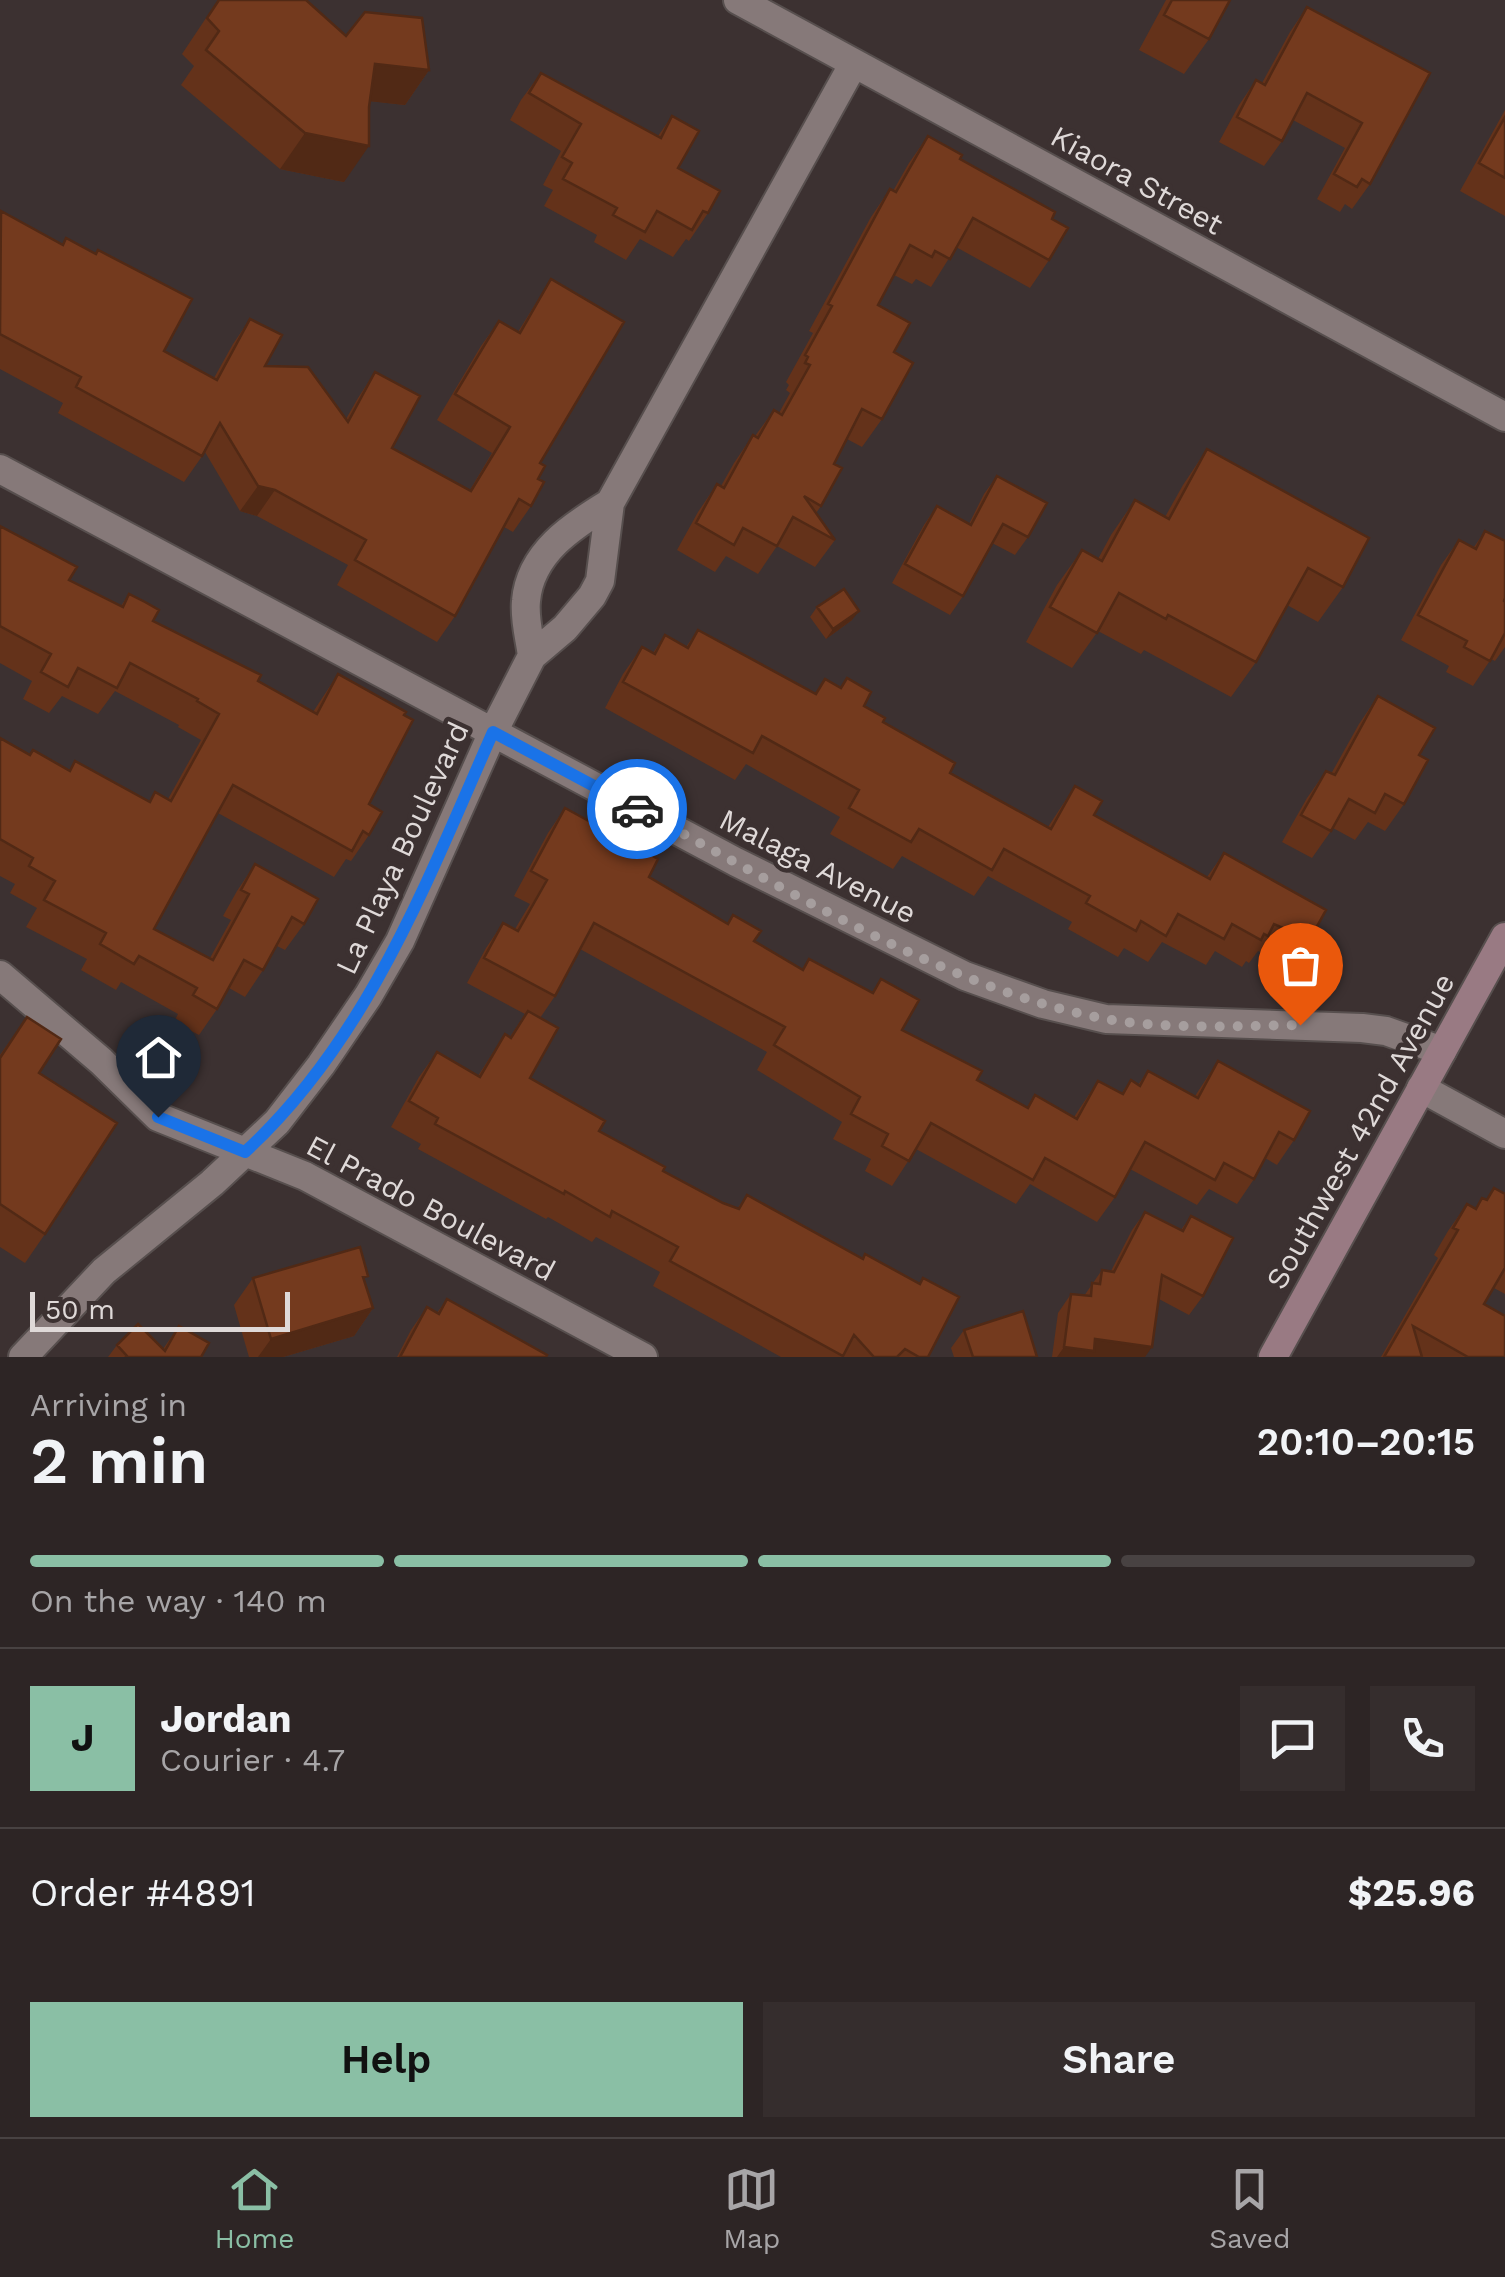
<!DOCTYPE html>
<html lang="en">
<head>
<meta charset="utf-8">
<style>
	:root { --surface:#2d2525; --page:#352d2d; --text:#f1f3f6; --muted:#a7a5a7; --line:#484242; --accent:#8abfa5 }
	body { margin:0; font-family:"Work Sans",sans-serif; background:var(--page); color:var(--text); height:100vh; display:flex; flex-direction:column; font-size:38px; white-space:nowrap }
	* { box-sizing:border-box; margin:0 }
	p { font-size:32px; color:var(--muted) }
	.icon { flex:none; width:55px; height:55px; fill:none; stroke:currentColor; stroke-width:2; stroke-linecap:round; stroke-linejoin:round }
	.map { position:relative; height:1357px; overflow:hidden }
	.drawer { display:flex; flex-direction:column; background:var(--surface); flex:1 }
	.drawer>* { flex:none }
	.scale { position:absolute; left:30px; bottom:25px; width:260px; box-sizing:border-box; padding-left:10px; border:5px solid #dfd9d8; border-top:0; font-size:28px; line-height:35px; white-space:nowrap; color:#dfd9d8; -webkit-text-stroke:8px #3c3131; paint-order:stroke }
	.pin { position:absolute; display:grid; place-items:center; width:85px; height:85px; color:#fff; margin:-102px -42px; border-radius:50% 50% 50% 0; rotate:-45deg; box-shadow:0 0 10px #0007 }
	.pin .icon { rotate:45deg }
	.courier { position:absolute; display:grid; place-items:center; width:100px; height:100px; margin:-50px; border:8px solid #1a73e8; border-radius:50%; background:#fff; color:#222; box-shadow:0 2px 12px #0007 }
	.head em { font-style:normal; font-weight:600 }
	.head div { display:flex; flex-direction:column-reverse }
	.head { display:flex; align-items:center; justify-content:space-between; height:170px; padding:0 30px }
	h1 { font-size:65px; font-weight:600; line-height:75px }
	.bar { display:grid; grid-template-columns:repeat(4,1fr); gap:15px 10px; align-content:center; height:120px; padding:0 30px }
	.bar i { height:12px; border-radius:8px; background:var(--line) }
	.bar .on { background:var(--accent) }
	.bar p { grid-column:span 4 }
	.line { display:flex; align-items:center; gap:25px; padding:0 30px; border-top:2px solid var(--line) }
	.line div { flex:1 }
	.round { display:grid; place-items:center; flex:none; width:105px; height:105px; border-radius:0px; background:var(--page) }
	.cta { display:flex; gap:20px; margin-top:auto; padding:20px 30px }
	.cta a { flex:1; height:115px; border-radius:0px; background:var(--accent); color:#111; font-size:40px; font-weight:600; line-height:115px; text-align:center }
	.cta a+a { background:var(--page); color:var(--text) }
	.tab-bar { display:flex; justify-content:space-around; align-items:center; height:140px; border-top:2px solid var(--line); background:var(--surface); font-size:28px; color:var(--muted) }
	.tab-bar a { display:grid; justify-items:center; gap:5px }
	.tab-bar .on { color:var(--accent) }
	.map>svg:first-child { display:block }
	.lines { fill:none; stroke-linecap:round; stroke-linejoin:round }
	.minor-casing { stroke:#574f4e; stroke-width:32 }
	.secondary-casing { stroke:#574f4e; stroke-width:32 }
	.minor { stroke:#867979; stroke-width:28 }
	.secondary { stroke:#997a83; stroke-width:28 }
	.wall { fill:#64321a }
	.shaded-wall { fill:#512915 }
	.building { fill:#743a1e; stroke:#512915; stroke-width:2.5 }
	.done { stroke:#a69e9e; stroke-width:10; stroke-dasharray:0 18 }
	.route { stroke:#1a73e8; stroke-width:12 }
	.labels { text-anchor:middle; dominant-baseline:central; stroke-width:9; stroke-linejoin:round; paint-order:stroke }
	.street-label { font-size:30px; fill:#dfd9d8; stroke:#3c3131 }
</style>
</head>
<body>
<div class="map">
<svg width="1505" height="1357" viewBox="0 0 1505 1357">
	<rect width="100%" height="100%" fill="#3c3131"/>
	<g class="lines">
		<g class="minor-casing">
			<path id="minor" d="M738,0L1505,417
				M0,469L736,862L965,976L1043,1004L1106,1019L1362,1028L1386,1031L1442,1051
				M610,503L854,63
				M0,975L101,1061L158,1117L305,1176L643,1357
				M1421,1088L1505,1134
				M23,1357L104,1271L212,1183L277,1122L321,1065L368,996L400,941L493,732L532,656L565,628L592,596L600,581L610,503C572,526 530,553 526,601C524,619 530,639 532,656"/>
		</g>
		<g class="secondary-casing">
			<path id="secondary" d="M1273,1357L1505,937"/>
		</g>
		<use href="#minor" class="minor"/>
		<use href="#secondary" class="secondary"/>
	</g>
	<path class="wall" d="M218,0L346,36L429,70L405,105L370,101L344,182L280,169L181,85L194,66L182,54Z
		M1166,0H1230L1209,39L1184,74L1139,50Z
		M1307,7L1430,73L1370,184L1352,209L1345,204L1340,212L1317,199L1345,148L1293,120L1282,141L1264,166L1219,142L1239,105L1256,80L1262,83L1290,32Z
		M541,73L658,136L672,116L678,168L708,213L689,241L686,239L673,257L640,239L626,260L594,242L597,235L544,206L553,190L543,185L561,151L510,120L521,100Z
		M1505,110V216L1460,191Z
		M928,136L960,159L1052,219L1049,260L1030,288L956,247L931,287L916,279L912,284L894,275L878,305L894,352L882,419L862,447L847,439L834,464L821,506L816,513L835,540L815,567L777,546L758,574L726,556L715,572L677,550L698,512L717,484L721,486L734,463L753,435L755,436L774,410L779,413L790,393L786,390L789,385L786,382L813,333L809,331L871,217L890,189L893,191L909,163Z
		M0,212L164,351L214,378L233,344L250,319L265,366L346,419L358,398L375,372L392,448L470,490L492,453L437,420L481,346L499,321L518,332L551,279L540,463L538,479L531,506L513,532L504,527L455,616L437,642L337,585L348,565L257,516L240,511L205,452L184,482L58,413L63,403L0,369Z
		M1207,449L1343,587L1318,622L1287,605L1256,662L1231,697L1144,650L1141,654L1098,631L1072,668L1026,642L1057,585L1082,550L1098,559L1111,535L1135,500L1165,517L1183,485Z
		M997,476L1028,537L1015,555L992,543L963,596L950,615L892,583L924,525L937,506L969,524L984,494Z
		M0,526L69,580L121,606L129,594L153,621L313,712L338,674L369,804V835L351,861L346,859L334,877L218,813L154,929L210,958L231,920L223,916L237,891L255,864L304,924L285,950L277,946L263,970L245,997L229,988L217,1009L199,1035L174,1022L178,1014L121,982L116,990L81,970L87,959L26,927L37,908L10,893L15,884L0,876V738L30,755L69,771L75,761L149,801L155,792L168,799L201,740L178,727L179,725L115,691L98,714L62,696L49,713L23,699L32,681L0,663Z
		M1485,531L1505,602V647L1495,661L1491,659L1473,686L1446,672L1449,666L1401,640L1441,565L1459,540L1474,547Z
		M817,607L852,620L826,639L810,617Z
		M698,630L815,694L825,679L864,706L950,773L1048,827L1075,786L1094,815L1207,877L1224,853L1316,928L1298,954L1272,957L1258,951L1249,963L1246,961L1242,967L1215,951L1206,965L1162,942L1148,962L1124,948L1118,957L1068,929L1072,922L988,876L974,896L902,856L893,869L830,834L840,817L746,764L735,780L605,708L623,674L642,647L653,653L665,635L686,647Z
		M1378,696L1419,755L1404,804L1385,831L1368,822L1355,840L1333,828L1312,858L1282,842L1307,798L1326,771L1331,774L1359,724Z
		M565,808L649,877L727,923L733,915L754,941L802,969L809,959L872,992L881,979L902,1030L977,1080L1027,1107L1035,1095L1074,1117L1098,1081L1121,1094L1131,1080L1138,1085L1148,1071L1195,1096L1218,1061L1294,1140L1277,1165L1265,1158L1254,1179L1237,1204L1209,1189L1197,1205L1130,1169L1115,1197L1097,1222L1030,1184L1016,1204L916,1149L892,1186L865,1171L871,1159L833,1139L842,1122L757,1070L767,1052L580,949L555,996L540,1018L530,1078L599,1131L663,1171L723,1203L737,1209L747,1195L862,1258L865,1254L928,1357H781L653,1286L660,1272L596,1237L592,1242L548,1217L546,1219L418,1149L421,1144L391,1127L419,1077L437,1052L478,1076L505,1034L510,1037L525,1014L467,983L486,948L503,923L515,929L530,904L514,896L548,833Z
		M27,1017L39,1073L45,1234L25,1263L0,1247V1055Z
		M1494,1188L1505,1194V1294L1494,1288L1484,1304L1505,1357H1381L1438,1258L1434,1255L1448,1231L1467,1204L1475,1208L1482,1198L1486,1200Z
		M1145,1212L1181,1230L1191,1216L1203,1296L1189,1315L1159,1299L1145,1357H1052L1058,1313L1071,1294L1084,1296L1102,1270L1111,1271L1132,1230Z
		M253,1278L373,1308L354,1336L283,1357H249L234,1305Z
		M447,1299L546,1357H397L411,1330L427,1307L437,1313Z
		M179,1326L201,1357H108L117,1345L163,1349Z
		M964,1330L1037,1357H954L951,1348Z"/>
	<path class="shaded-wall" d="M375,64L429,70L405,105L350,99Z
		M305,133L369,146L344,182L280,169Z
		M258,486L275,490L257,516L240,511Z
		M859,611L852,620L826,639L833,629Z
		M1316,928L1298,954L1272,957L1290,931Z
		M373,1308L354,1336L283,1357H258L271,1339Z
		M1095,1339L1152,1347L1145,1357H1057L1064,1347Z"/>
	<path class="building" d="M219,0H306L346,36L365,12L422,18L429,70L375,64L369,107V146L305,133L206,50L219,31L207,18Z
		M1172,0H1230L1209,39L1164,15Z
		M1307,7L1430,73L1370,184L1362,179L1357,187L1334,174L1362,123L1307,93L1282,141L1237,117L1256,80L1265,85Z
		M541,73L661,138L672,116L699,131L678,168L720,191L708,213L703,211L692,230L657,211L645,232L613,215L617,208L563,179L572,163L562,157L581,124L529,93Z
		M1505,117V178L1479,163Z
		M928,136L962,155L960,159L1055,212L1052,219L1068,228L1049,260L973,218L950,259L935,251L932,257L910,245L878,305L910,323L894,352L913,363L882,419L862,409L834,464L842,468L821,506L804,496L835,540L793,517L777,546L743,528L734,545L696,523L717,484L724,488L753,435L758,438L774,410L782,415L810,365L805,363L808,357L805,355L832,306L828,304L890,189L896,192Z
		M1,211L63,245L66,238L96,254L98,250L192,299L164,351L217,380L250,319L282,335L265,366L308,367L348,422L375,372L420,396L392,448L471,491L510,427L455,394L499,321L520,333L551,279L624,322L540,463L545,466L538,479L544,482L531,506L519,499L455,616L355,560L366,540L275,490L258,486L220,423L202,456L76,387L81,377L0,334Z
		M1207,449L1369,538L1343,587L1308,568L1256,662L1168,615L1166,619L1119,593L1097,633L1050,607L1082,550L1102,561L1135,500L1169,519Z
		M997,476L1047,503L1028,537L1003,524L963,596L905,564L937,506L971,525Z
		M0,526L77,567L69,580L123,607L129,594L145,602L159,610L153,621L261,675L258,681L317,714L338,674L406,712L404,715L413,720L369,804L382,812L369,835L363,831L352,851L233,785L154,929L213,960L249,894L241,890L255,864L318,899L304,924L292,917L263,970L244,960L217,1009L193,995L197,988L139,956L134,964L100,944L106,933L44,900L55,881L29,866L33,858L0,839V738L30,755L33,750L70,771L75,761L150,802L155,792L171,801L219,714L197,701L198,699L130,663L117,688L78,668L68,687L41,672L51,654L0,626Z
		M1485,531L1505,541V598L1504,601L1505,602V633L1490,661L1464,647L1467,641L1418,615L1459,540L1476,549Z
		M844,589L859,611L833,629L817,607Z
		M698,630L816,694L825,679L841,688L847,678L871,692L864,706L885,718L883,722L955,763L950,773L1051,829L1075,786L1102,801L1094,815L1210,879L1224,853L1326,910L1316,928L1290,931L1274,924L1268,936L1264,934L1261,940L1232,924L1224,939L1178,914L1166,936L1141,921L1136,931L1086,903L1090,896L1004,849L992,870L919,829L911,842L849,808L859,790L762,736L753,753L623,682L642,647L655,654L665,635L688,648Z
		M1378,696L1435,728L1419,755L1428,760L1404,804L1385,794L1375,813L1349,799L1331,831L1301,815L1326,771L1335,775Z
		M565,808L658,859L649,877L728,924L733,915L761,931L754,941L803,970L809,959L873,993L881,979L919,1000L902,1030L982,1071L977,1080L1028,1108L1035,1095L1077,1119L1098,1081L1123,1094L1131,1080L1140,1086L1148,1071L1198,1098L1218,1061L1310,1111L1294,1140L1279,1132L1254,1179L1224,1163L1215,1180L1145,1142L1115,1197L1045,1158L1033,1180L931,1123L909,1161L882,1146L888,1134L851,1114L860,1097L774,1045L785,1027L594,923L555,996L484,958L503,923L518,931L547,880L531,871Z
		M528,1011L558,1028L530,1078L605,1121L599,1131L665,1167L663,1171L723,1203L739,1209L747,1195L863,1259L865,1254L920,1284L923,1278L959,1297L928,1357H919L905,1349L897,1357H874L854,1335L843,1356L670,1261L678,1247L612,1211L610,1217L565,1191L564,1194L435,1124L438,1118L409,1101L437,1052L480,1077L505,1034L511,1038Z
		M27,1017L61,1039L39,1073L117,1123L45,1234L0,1204V1058Z
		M1494,1188L1505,1194V1268L1484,1304L1505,1316V1357H1468L1413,1326L1422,1357H1384L1458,1230L1453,1228L1467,1204L1476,1209L1482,1198L1487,1200Z
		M1145,1212L1183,1231L1191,1216L1233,1238L1203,1296L1162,1275L1152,1347L1095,1339L1094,1351L1064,1347L1071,1294L1091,1296L1092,1283L1100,1284L1102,1270L1114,1272Z
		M360,1247L368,1276L363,1277L373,1308L271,1339L253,1278Z
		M447,1299L547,1355L546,1357H400L427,1307L439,1314Z
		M1023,1311L1037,1357H973L964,1330Z
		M138,1324L165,1351L179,1326L209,1343L201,1357H126L127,1356L117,1345Z"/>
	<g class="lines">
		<path class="done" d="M637,809C779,884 944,988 1101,1018C1163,1030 1237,1026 1300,1025"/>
		<path class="route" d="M158,1117L245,1152C368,1039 427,881 493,732L637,809"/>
	</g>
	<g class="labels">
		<g class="street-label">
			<text transform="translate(1137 180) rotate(29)">Kiaora Street</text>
			<text transform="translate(402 848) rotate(-65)">La Playa Boulevard</text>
			<text transform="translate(818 866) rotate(27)">Malaga Avenue</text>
			<text transform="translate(1360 1131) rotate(-61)">Southwest 42nd Avenue</text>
			<text transform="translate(431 1208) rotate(28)">El Prado Boulevard</text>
		</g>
	</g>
</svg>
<div class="scale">50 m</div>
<div class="pin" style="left:1300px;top:1025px;background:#ea580c"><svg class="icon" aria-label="bag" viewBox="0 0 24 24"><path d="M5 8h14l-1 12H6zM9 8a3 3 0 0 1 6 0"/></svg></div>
<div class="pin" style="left:158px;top:1117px;background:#1f2937"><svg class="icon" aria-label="home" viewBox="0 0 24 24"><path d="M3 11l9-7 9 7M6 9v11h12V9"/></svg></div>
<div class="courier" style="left:637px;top:809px"><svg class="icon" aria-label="car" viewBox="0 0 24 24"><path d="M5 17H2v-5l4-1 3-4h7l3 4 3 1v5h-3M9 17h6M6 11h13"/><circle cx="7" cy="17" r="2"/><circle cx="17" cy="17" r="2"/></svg></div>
</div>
<section class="drawer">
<div class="head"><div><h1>2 min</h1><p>Arriving in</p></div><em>20:10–20:15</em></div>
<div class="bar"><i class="on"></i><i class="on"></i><i class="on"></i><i></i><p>On the way · 140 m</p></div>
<div class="line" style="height:180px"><b class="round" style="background:var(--accent);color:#111">J</b><div><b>Jordan</b><p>Courier · 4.7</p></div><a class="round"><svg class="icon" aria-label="chat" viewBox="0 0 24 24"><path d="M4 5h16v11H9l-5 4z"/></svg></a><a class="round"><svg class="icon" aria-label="phone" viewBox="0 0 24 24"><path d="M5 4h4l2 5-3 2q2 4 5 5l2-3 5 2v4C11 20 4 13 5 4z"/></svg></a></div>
<div class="line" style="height:130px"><div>Order #4891</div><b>$25.96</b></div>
<div class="cta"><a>Help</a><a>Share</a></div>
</section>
<nav class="tab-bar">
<a class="on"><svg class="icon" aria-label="home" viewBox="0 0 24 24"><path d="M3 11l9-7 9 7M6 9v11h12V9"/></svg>Home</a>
<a><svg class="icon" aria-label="map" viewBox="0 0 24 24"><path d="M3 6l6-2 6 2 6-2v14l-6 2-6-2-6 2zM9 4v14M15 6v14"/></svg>Map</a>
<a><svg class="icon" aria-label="saved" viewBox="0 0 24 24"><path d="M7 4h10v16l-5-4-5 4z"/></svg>Saved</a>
</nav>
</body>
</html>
